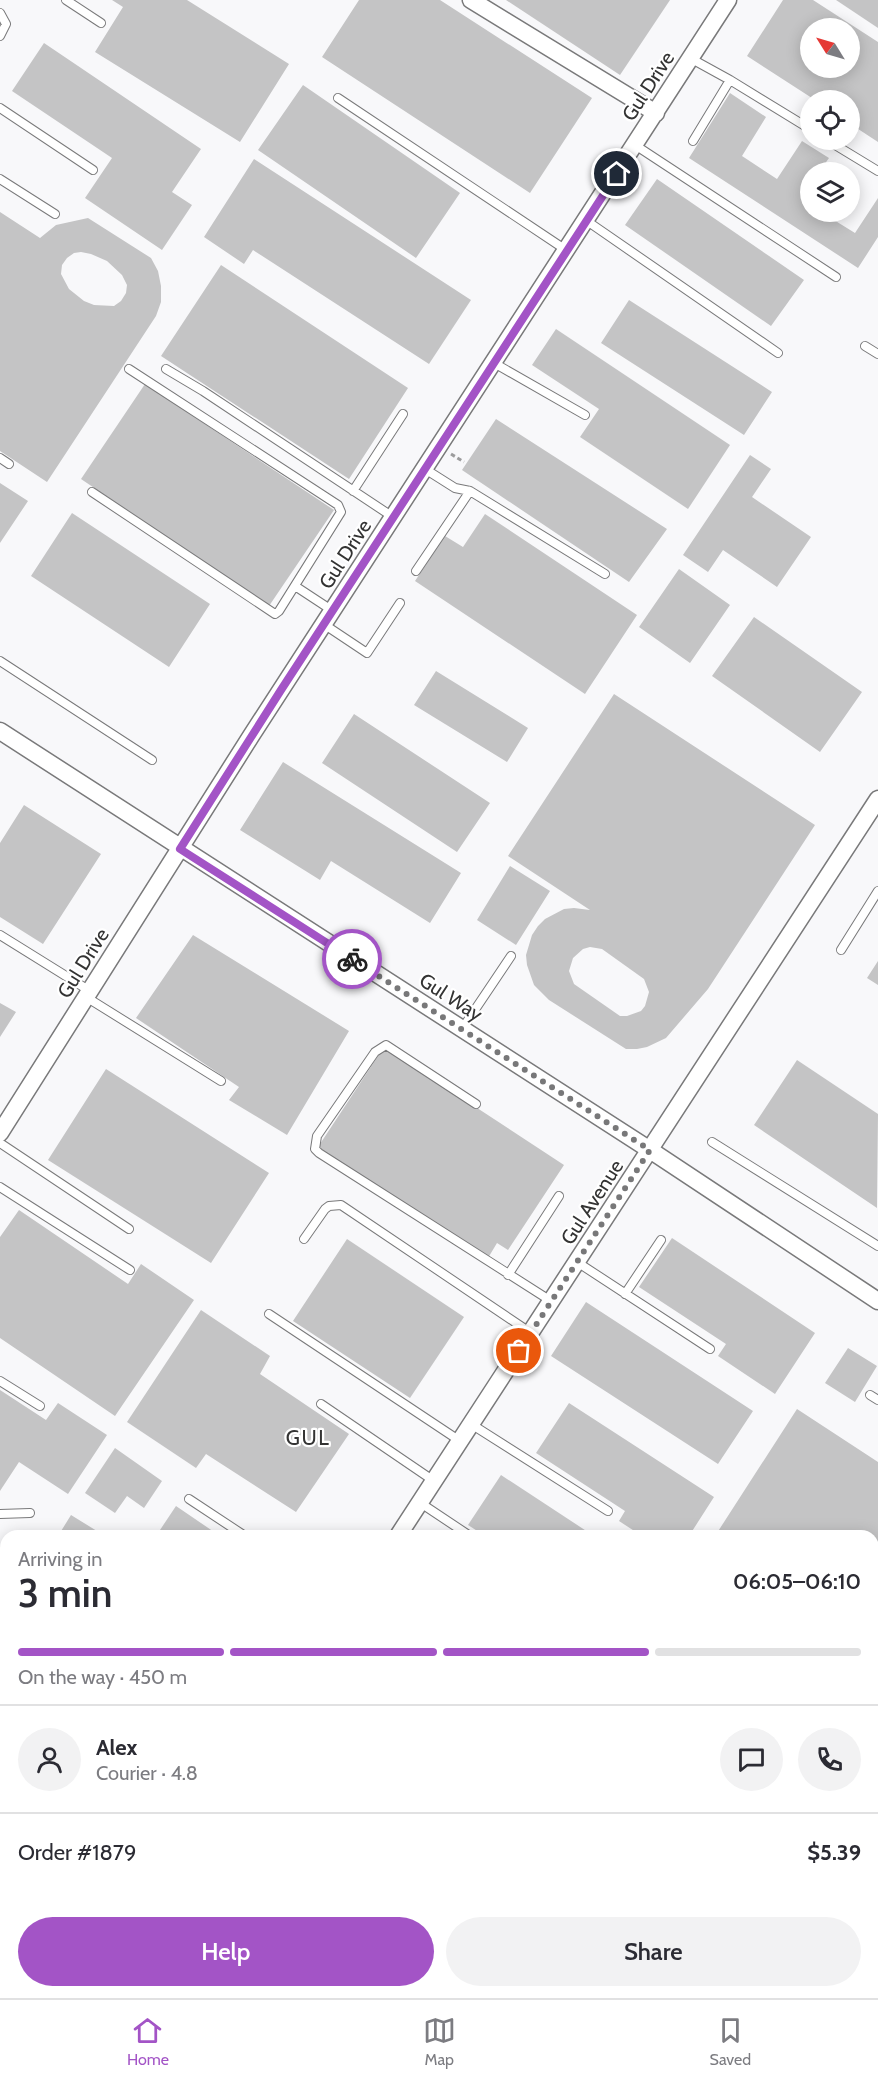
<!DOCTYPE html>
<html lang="en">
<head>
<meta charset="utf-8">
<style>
	:root { --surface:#fff; --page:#f2f2f3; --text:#2b2b33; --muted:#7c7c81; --line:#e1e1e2; --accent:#a354c6 }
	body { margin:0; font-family:Cabin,sans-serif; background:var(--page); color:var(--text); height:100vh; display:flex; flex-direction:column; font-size:22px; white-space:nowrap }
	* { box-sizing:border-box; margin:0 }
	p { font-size:20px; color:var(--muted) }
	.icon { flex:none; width:33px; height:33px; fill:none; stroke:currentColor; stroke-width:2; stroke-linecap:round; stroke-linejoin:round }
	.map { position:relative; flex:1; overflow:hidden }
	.panel { position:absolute; left:0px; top:1530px; width:879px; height:468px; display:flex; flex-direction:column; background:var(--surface); border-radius:18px 18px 0 0; box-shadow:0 3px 15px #0003 }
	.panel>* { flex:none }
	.needle { width:39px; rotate:307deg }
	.fabs { position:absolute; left:800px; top:18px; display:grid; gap:12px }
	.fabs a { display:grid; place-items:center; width:60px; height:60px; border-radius:50%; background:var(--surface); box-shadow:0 3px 15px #0003; font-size:30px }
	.pin { position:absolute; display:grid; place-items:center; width:51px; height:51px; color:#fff; margin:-26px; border:3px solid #fff; border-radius:50%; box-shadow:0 2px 6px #0007 }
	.courier { position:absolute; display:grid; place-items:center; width:60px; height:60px; margin:-30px; border:4px solid #a354c6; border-radius:50%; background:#fff; color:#222; box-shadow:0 2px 8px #0007 }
	.headline em { font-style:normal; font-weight:600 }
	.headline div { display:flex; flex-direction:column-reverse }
	.headline { display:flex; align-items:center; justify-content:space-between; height:102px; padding:0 18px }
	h1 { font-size:39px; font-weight:600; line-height:45px }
	.bar { display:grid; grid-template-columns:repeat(4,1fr); gap:9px 6px; align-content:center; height:72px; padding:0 18px }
	.bar i { height:8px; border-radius:4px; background:var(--line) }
	.bar .active { background:var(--accent) }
	.bar p { grid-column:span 4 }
	.line { display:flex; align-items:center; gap:15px; padding:0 18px; border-top:2px solid var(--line) }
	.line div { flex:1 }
	.round { display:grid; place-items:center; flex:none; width:63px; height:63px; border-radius:32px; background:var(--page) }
	.cta { display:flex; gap:12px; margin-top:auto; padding:12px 18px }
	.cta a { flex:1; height:69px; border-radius:36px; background:var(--accent); color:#fff; font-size:24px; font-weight:600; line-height:69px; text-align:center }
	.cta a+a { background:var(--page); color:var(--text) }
	.tabs { display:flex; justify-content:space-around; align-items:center; height:84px; border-top:2px solid var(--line); background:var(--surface); font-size:16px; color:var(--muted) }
	.tabs a { display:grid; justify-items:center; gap:3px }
	.tabs .active { color:var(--accent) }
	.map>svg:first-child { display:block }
	.building { fill:#c4c4c5; fill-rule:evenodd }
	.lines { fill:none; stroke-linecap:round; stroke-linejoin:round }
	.service-casing { stroke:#79797a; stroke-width:10 }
	.minor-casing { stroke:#79797a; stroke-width:19 }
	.path { stroke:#9c9c9d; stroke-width:3; stroke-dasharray:4.5 3; stroke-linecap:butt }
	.service { stroke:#fff; stroke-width:8 }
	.minor { stroke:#fff; stroke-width:16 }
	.done { stroke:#787879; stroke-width:6; stroke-dasharray:0 10.8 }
	.route { stroke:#a354c6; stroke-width:8 }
	.labels { text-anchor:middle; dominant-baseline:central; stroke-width:4.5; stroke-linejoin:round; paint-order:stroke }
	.street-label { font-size:20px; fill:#333; stroke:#fff }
	.neighbourhood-label { font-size:21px; letter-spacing:1.5px; fill:#333; stroke:#fff }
</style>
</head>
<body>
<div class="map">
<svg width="878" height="1998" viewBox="0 0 878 1998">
	<rect width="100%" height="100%" fill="#f8f8fa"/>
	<path class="building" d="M112,0H187L289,64L240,142L95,52L123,7Z
		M359,0H440L592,98L530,193L322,57Z
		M506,0H670L620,75Z
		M783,0H813L878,42V142L849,123V100H815L747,56ZM810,28H849V68H810Z
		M836,0H878V28Z
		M44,43L201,149L172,192L192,205L162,250L85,198L112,158L12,91Z
		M303,85L460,193L416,258L258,150Z
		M730,93L766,117L742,156L777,179L802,141L829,158L819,172H810V187L802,199L810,204V212H821L855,233L878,198V237L858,268L689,158Z
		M254,159L471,300L429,364L253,250L244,264L204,237Z
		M657,179L804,280L771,326L625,225Z
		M0,212L40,238L56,225L88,218L151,258L158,271L161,286V302L156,316L47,482L0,451ZM81,252L91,254L107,261L122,275L127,285L126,293L121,301L114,306L94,305L84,301L69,289L61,274L62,265L67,258L74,253Z
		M221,265L408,388L349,479L161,356Z
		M629,300L772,392L744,435L601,343Z
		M556,329L730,445L688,509L580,437L599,409L532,365Z
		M145,384L334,510L269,606L81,479Z
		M496,419L667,529L629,582L462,470Z
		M750,455L771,469L752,497L811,537L777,587L723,550L708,572L683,555Z
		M0,483L28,501L0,543Z
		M72,513L210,604L169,667L31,576Z
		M485,514L637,615L585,694L415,581L445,536L463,547Z
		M679,569L730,605L690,663L639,627Z
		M754,617L862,692L820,752L712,676Z
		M436,671L528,728L507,762L414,705Z
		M614,694L815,825L708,989L666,1038L647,1047L637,1049H626L549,1000L534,985L527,965L526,955L532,935L538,926L545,919L564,909L574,908L590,910L508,856ZM590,947L602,949L644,979L649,992L645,1006L641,1011L627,1016H620L574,984L569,971L573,958L583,949Z
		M354,714L490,803L457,852L322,763Z
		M283,762L461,873L430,923L331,861L320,880L240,830Z
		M24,805L101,854L43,944L0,917V843Z
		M510,866L550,891L516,945L477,920Z
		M193,935L349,1031L287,1135L229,1100L239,1087L136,1018Z
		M878,961V985L867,978Z
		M0,1003L16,1012L0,1037Z
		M384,1047L564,1165L508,1250L497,1243L488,1258L318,1147Z
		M797,1060L878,1114L877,1208L754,1125Z
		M106,1069L269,1173L211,1263L48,1160Z
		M19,1210L128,1284L141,1264L194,1300L115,1416L0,1338V1237Z
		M672,1238L815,1333L775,1394L718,1356L726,1344L639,1287Z
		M347,1239L464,1317L410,1398L293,1321Z
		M586,1302L753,1411L718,1464L551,1356Z
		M201,1310L270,1356L260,1374L349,1434L296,1512L206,1454L196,1468L127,1422Z
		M848,1348L877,1366L855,1402L825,1383Z
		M0,1390L46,1420L58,1403L107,1435L68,1494L19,1462L0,1491Z
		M569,1403L714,1497L689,1536H642L619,1521L625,1511L536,1453Z
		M797,1409L878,1462V1727L873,1735V1536H715Z
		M115,1448L162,1481L144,1508L127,1496L115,1513L85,1493Z
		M501,1475L594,1536H485L468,1525Z
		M176,1506L220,1536H156Z
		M71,1515L105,1536H58Z
		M0,1560L6,1564V1588L0,1597Z
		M6,1616V1637L0,1634V1626Z
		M0,1642L6,1646V1700L0,1709Z
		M0,1753L6,1757V1925L0,1921Z
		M240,1992H264L273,1998H236Z
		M302,1992H333L329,1998H311Z
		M423,1992H708L704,1998H419Z"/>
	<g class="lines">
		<g class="service-casing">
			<path id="service" d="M66,0L101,23
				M0,13L6,24L0,36
				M690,58L730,80L810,129
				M338,98L566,250
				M0,108L93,170
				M827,140L878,171
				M693,141L730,80
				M635,145L836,277
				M0,179L55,214
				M587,221L778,353
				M865,346L878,354
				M494,363L585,415
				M166,369L203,391L393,517
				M0,458L9,464
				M425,469L455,488L470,491L605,574
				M353,491L403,414
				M92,492L275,614L279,611L341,512L338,505L129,369
				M416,571L470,491
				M295,586L333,611
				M325,625L367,653L400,603
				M0,661L152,760
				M0,935L90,991
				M841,950L878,891
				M86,997L221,1081
				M462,1029L511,956
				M476,1104L386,1045L375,1052L317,1136L315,1149L319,1153L551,1301
				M712,1142L878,1246
				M0,1143L129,1229
				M0,1187L130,1270
				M304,1239L325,1209L329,1206L341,1205L531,1333
				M577,1262L710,1349
				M508,1275L559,1196
				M625,1294L661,1240
				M269,1314L460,1441
				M0,1381L40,1406
				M870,1395L878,1400
				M321,1404L434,1481
				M471,1424L608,1511
				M189,1499L245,1536
				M419,1502L470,1536
				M0,1514L30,1513
				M873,1753L878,1745
				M873,1841L878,1833
				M0,1923L6,1927
				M0,1950L6,1969
				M873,1982L878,1976
				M291,1992L300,1998
				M5,1998L7,1992
				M345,1998L349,1992
				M715,1998L719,1992
				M772,1998L776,1992
				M860,1998L865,1992"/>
		</g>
		<g class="minor-casing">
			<path id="minor" d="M471,0L656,113
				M0,731L650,1150L878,1301
				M0,1133L251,736L728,0
				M398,1536L878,799
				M95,1998L99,1992"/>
		</g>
		<path class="path" d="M451,454L464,462"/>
		<use href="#service" class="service"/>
		<use href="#minor" class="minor"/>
	</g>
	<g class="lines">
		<path class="done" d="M352,959L650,1150L519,1351"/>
		<path class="route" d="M352,959L180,849L281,690L617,174"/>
	</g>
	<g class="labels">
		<g class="street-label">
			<text transform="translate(648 86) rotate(-57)">Gul Drive</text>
			<text transform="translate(345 554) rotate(-57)">Gul Drive</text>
			<text transform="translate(83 963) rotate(-58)">Gul Drive</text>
			<text transform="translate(451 997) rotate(33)">Gul Way</text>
			<text transform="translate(592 1202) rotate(-57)">Gul Avenue</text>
		</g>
		<g class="neighbourhood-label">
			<text x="308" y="1437">GUL</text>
		</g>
	</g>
</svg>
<div class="fabs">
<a><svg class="needle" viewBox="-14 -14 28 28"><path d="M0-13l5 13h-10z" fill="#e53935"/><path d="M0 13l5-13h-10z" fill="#7c7c81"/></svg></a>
<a><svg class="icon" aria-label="locate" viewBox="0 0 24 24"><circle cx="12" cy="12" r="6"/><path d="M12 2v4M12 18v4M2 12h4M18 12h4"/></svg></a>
<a><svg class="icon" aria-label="layers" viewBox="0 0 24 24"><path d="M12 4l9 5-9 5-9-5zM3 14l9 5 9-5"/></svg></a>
</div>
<div class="pin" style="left:519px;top:1351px;background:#ea580c"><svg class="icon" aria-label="bag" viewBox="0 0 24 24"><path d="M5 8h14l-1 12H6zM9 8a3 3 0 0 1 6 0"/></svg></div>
<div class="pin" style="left:617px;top:174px;background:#1f2937"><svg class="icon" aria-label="home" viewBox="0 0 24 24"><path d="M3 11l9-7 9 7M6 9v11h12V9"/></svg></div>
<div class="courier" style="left:352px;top:959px"><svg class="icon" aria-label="bike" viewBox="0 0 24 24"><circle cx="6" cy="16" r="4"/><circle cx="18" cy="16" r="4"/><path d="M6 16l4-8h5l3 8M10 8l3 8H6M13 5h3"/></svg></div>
<section class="panel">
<div class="headline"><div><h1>3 min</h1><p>Arriving in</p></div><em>06:05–06:10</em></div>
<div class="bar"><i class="active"></i><i class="active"></i><i class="active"></i><i></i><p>On the way · 450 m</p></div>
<div class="line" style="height:108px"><a class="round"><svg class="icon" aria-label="person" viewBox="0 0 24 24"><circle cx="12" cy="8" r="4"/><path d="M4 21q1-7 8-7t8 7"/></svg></a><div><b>Alex</b><p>Courier · 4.8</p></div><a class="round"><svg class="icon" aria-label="chat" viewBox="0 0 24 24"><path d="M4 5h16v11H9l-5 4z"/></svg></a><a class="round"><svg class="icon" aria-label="phone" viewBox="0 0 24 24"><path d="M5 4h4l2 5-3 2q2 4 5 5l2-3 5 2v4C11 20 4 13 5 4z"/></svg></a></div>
<div class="line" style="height:78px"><div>Order #1879</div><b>$5.39</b></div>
<div class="cta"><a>Help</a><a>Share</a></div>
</section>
</div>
<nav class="tabs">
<a class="active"><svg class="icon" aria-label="home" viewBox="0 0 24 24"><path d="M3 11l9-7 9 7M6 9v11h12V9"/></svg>Home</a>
<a><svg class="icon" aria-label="map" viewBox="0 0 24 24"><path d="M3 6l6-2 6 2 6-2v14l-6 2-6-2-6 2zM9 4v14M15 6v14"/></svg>Map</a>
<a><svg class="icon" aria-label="saved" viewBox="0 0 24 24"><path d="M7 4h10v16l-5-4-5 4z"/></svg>Saved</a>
</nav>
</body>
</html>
